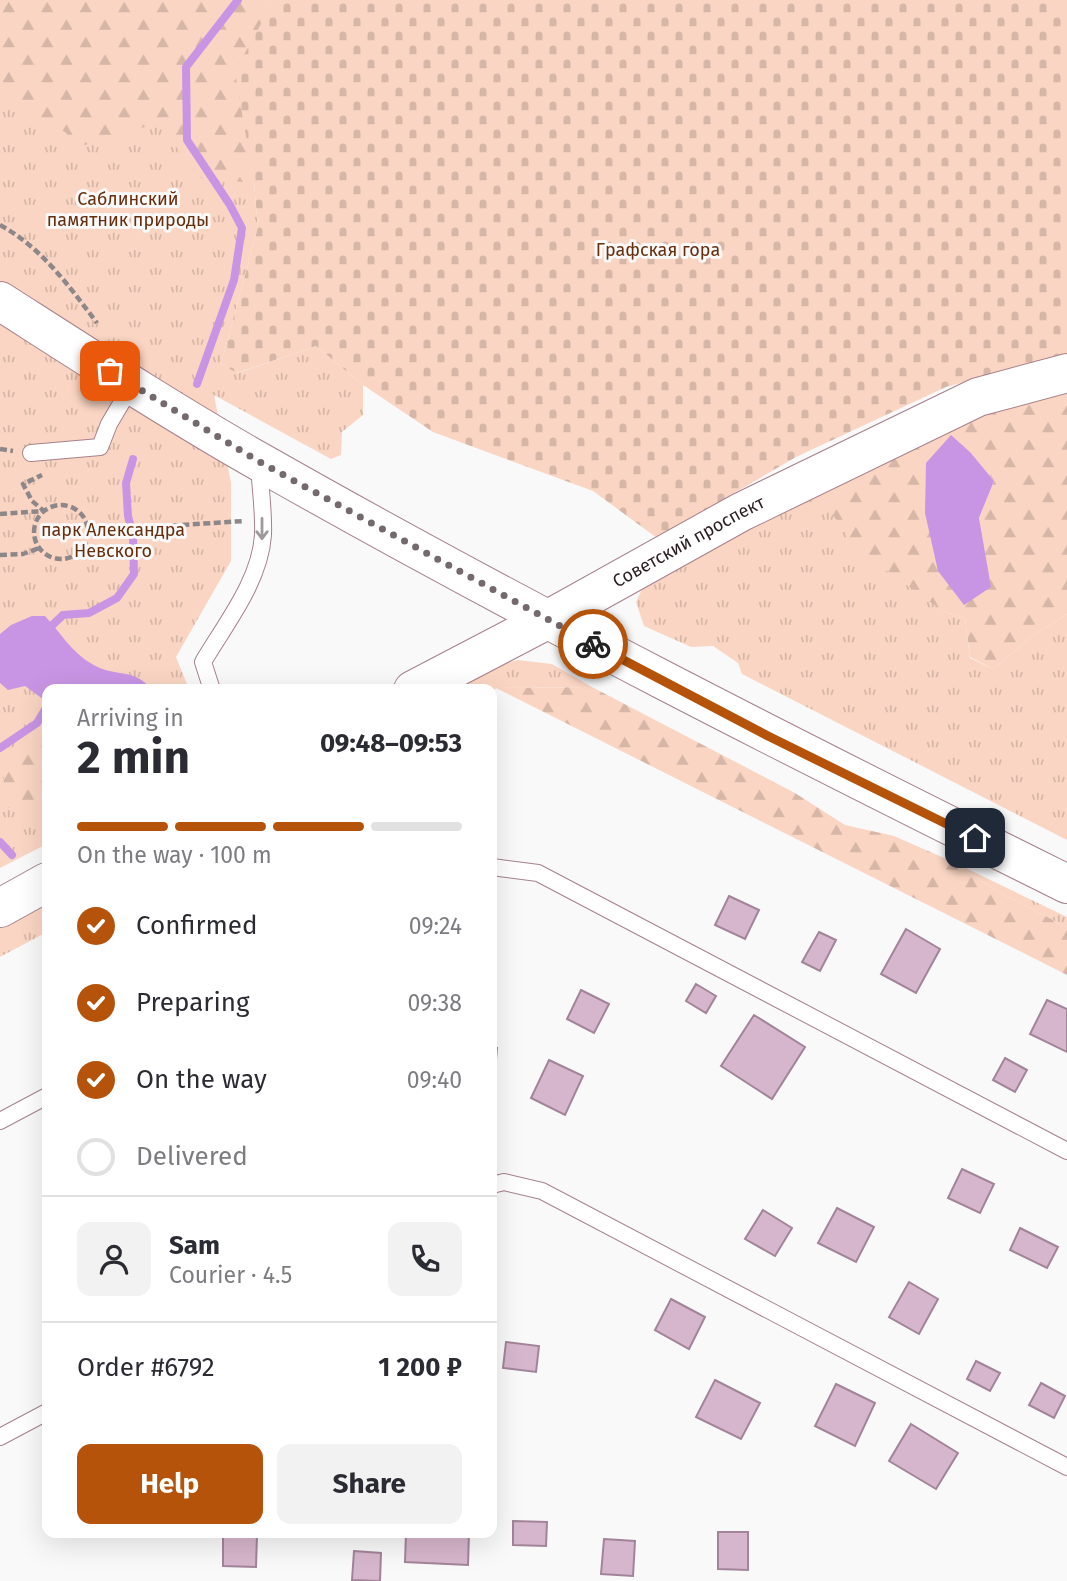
<!DOCTYPE html>
<html lang="en">
<head>
<meta charset="utf-8">
<style>
	:root { --surface:#fff; --page:#f2f2f3; --text:#2b2b33; --muted:#7c7c81; --line:#e1e1e2; --accent:#b45309 }
	body { margin:0; font-family:"Fira Sans",sans-serif; background:var(--page); color:var(--text); height:100vh; display:flex; flex-direction:column; font-size:26px; white-space:nowrap }
	* { box-sizing:border-box; margin:0 }
	p { font-size:23px; color:var(--muted) }
	.icon { flex:none; width:38px; height:38px; fill:none; stroke:currentColor; stroke-width:2; stroke-linecap:round; stroke-linejoin:round }
	.map { position:relative; flex:1; overflow:hidden }
	.panel { position:absolute; left:42px; top:684px; width:455px; height:854px; display:flex; flex-direction:column; background:var(--surface); border-radius:14px; box-shadow:0 7px 28px #0002 }
	.panel>* { flex:none }
	.pin { position:absolute; display:grid; place-items:center; width:60px; height:60px; color:#fff; margin:-30px; border-radius:14px; box-shadow:0 4px 10px #0006 }
	.courier { position:absolute; display:grid; place-items:center; width:70px; height:70px; margin:-35px; border:5px solid #b45309; border-radius:50%; background:#fff; color:#222; box-shadow:0 2px 9px #0007 }
	.head em { font-style:normal; font-weight:700 }
	.head div { display:flex; flex-direction:column-reverse }
	.head { display:flex; align-items:center; justify-content:space-between; height:119px; padding:0 35px }
	h1 { font-size:46px; font-weight:700; line-height:52px }
	.bar { display:grid; grid-template-columns:repeat(4,1fr); gap:10px 7px; align-content:center; height:84px; padding:0 35px }
	.bar i { height:9px; border-radius:5px; background:var(--line) }
	.bar .active { background:var(--accent) }
	.bar p { grid-column:span 4 }
	.line { display:flex; align-items:center; gap:18px; padding:0 35px; border-top:2px solid var(--line) }
	.line div { flex:1 }
	.round { display:grid; place-items:center; flex:none; width:74px; height:74px; border-radius:14px; background:var(--page) }
	ol { padding:0 35px; list-style:none }
	li { display:flex; align-items:center; gap:21px; height:77px }
	li p { margin-inline-start:auto }
	li .icon { padding:7px; border-radius:50%; background:var(--accent); color:#fff; stroke-width:4 }
	li:last-child { color:var(--muted) }
	li i { width:38px; height:38px; border:4px solid var(--line); border-radius:50% }
	.primary-button { display:flex; gap:14px; margin-top:auto; padding:14px 35px }
	.primary-button a { flex:1; height:80px; border-radius:14px; background:var(--accent); color:#fff; font-size:28px; font-weight:700; line-height:80px; text-align:center }
	.primary-button a+a { background:var(--page); color:var(--text) }
	.map>svg:first-child { display:block }
	.grass { fill:url(#grass-tufts) }
	.forest { fill:url(#forest-firs); fill-rule:evenodd }
	.cemetery { fill:url(#cemetery-stones) }
	.water { fill:#c895e4 }
	.lines { fill:none; stroke-linecap:round; stroke-linejoin:round }
	.stream { stroke:#c895e4; stroke-width:8 }
	.building { fill:#d6b6cc; stroke:#a28499; stroke-width:2 }
	.service-casing { stroke:#a6818b; stroke-width:18 }
	.tertiary-casing { stroke:#a6818b; stroke-width:40 }
	.secondary-casing { stroke:#a6818b; stroke-width:40 }
	.path { stroke:#8e8789; stroke-width:4.5; stroke-dasharray:7 3.5; stroke-linecap:butt }
	.service { stroke:#fff; stroke-width:16 }
	.tertiary { stroke:#fff; stroke-width:38 }
	.secondary { stroke:#fff; stroke-width:38 }
	.oneway { stroke:#a0999c }
	.done { stroke:#746a6d; stroke-width:7; stroke-dasharray:0 12.6 }
	.route { stroke:#b45309; stroke-width:9 }
	.labels { text-anchor:middle; dominant-baseline:central; stroke-width:6; stroke-linejoin:round; paint-order:stroke }
	.park-label { font-size:18px; fill:#662e0c; stroke:#f9f9f9 }
	.street-label { font-size:18px; fill:#2c1d22; stroke:#f9f9f9 }
</style>
</head>
<body>
<div class="map">
<svg width="1067" height="1581" viewBox="0 0 1067 1581">
	<defs>
		<pattern id="grass-tufts" width="24" height="20" patternUnits="userSpaceOnUse" patternTransform="scale(1.75)"><rect width="24" height="20" fill="#fad5c3"/><path d="M3 7l-1-3M5 7V3M7 7l1-3M15 17l-1-3M17 17v-4M19 17l1-3" fill="none" stroke="#d6b6a7"/></pattern>
		<pattern id="forest-firs" width="22" height="20" patternUnits="userSpaceOnUse" patternTransform="scale(1.75)"><rect width="22" height="20" fill="#fad5c3"/><path d="M5 1l3.5 6h-7zM16 11l3.5 6h-7z" fill="#d6b6a7"/></pattern>
		<pattern id="cemetery-stones" width="16" height="16" patternUnits="userSpaceOnUse" patternTransform="scale(1.75)"><rect width="16" height="16" fill="#fad5c3"/><path d="M2 7V4a2 2 0 0 1 4 0v3zM10 15v-3a2 2 0 0 1 4 0v3z" fill="#d6b6a7"/></pattern>
	</defs>
	<rect width="100%" height="100%" fill="#f9f9f9"/>
	<path class="grass" d="M0,0H271L254,183L258,227L221,364L238,373L316,346L363,385V415L342,432L341,455L331,459L214,395L231,483V561L176,657L189,689L47,690V844L0,868Z
		M812,484L943,611L965,618L970,658L993,669L1031,637L1067,614V840L742,674L738,663L713,646L691,647L644,626L636,602L648,576Z
		M518,660L552,664L592,687L497,688L492,691L446,690L487,668Z
		M951,861L1067,917V927L1002,894Z
		M47,901V932L0,957V926Z"/>
	<path class="forest" d="M0,0H271V6L235,71L254,183L200,178L158,123L85,145L0,91Z
		M1067,380V614L1031,637L993,669L970,657L965,618L943,611L856,549L812,484ZM971,453L994,481L979,518L983,551L964,604Z
		M592,687L795,793L845,825L894,836L951,861L1002,894L1067,927V975L496,688Z
		M47,723V781L44,785L41,801C29,812 17,811 3,806L4,763Z"/>
	<path class="cemetery" d="M271,0H1067V355L946,387L796,457L657,538L593,491L433,432L363,385L316,346L237,373L221,364L258,227L254,183L235,71L271,6Z"/>
	<path class="water" d="M951,435L971,453L994,481L979,518L991,587L964,605L938,571L925,513L926,463Z
		M32,616H45C60,632 72,653 92,664C114,678 134,667 151,689L47,690V702L25,686L8,690L0,683V634L11,625Z"/>
	<g class="lines">
		<path class="stream" d="M197,384L234,280L242,228L230,205L187,140L186,67L238,0
			M45,632L63,615L89,613L117,598L134,574L133,536L128,516L126,483L133,459
			M0,748L37,723L47,706
			M0,842L12,855"/>
	</g>
	<path class="building" d="M729,896L759,910L745,939L715,925Z
		M906,929L940,949L916,993L881,974Z
		M819,932L836,940L820,971L802,962Z
		M696,984L716,996L706,1013L686,1001Z
		M581,990L609,1004L594,1033L567,1019Z
		M1047,1000L1067,1009V1052L1030,1034Z
		M754,1015L805,1047L772,1099L721,1066Z
		M492,1048H497L494,1082H492Z
		M1005,1058L1027,1070L1015,1092L993,1080Z
		M549,1060L583,1076L565,1115L531,1098Z
		M962,1169L994,1184L980,1213L948,1198Z
		M837,1208L874,1227L856,1262L818,1243Z
		M763,1210L792,1228L775,1256L745,1239Z
		M1020,1228L1058,1247L1047,1268L1010,1250Z
		M909,1282L938,1299L919,1334L889,1317Z
		M671,1299L705,1317L689,1349L655,1330Z
		M506,1342L539,1346L536,1372L503,1368Z
		M976,1361L1000,1373L990,1391L967,1379Z
		M715,1380L760,1403L741,1439L696,1417Z
		M1041,1383L1065,1396L1054,1418L1029,1405Z
		M836,1384L875,1403L855,1446L815,1426Z
		M911,1424L958,1453L936,1489L889,1461Z
		M513,1521L547,1522L546,1546L513,1545Z
		M718,1532H748V1570L718,1569Z
		M406,1533H469L468,1565L405,1562Z
		M223,1534L257,1535L256,1567L223,1566Z
		M604,1539L635,1541L633,1576L601,1574Z
		M354,1551L381,1553L380,1581L352,1580Z"/>
	<g class="lines">
		<g class="service-casing">
			<path id="service" d="M31,453L100,447L109,424L132,385
				M212,690L203,662C226,623 260,581 263,535C264,511 260,487 259,463
				M492,867L538,873L1067,1151
				M0,1121L47,1096
				M492,1185L504,1182L542,1191L1067,1467
				M0,1437L47,1412"/>
		</g>
		<g class="tertiary-casing">
			<g id="tertiary">
				<path id="s1" d="M413,690L547,620L741,512L978,397L1067,373"/>
				<path d="M0,908L47,882"/>
			</g>
		</g>
		<g class="secondary-casing">
			<path id="secondary" d="M0,301C86,356 172,412 260,462C524,612 795,749 1067,884"/>
		</g>
		<path class="path" d="M0,225C41,247 69,286 97,323
			M0,449L13,451
			M34 532a27 27 0 1 1 54 0a27 27 0 1 1-54 0Z
			M0,514L44,511L32,501L23,484L42,475
			M88,531L244,521
			M0,555L23,554L39,548"/>
		<use href="#service" class="service"/>
		<use href="#tertiary" class="tertiary"/>
		<use href="#secondary" class="secondary"/>
	</g>
	<defs><path id="oneway-shaft" d="M-6 0H5M1.5-3L5.5 0L1.5 3" fill="none" stroke-width="1.6" stroke-linecap="round" stroke-linejoin="round" transform="scale(1.75)"/></defs>
	<use class="oneway" href="#oneway-shaft" transform="translate(262 529) rotate(90)"/>
	<g class="lines">
		<path class="done" d="M110,371L258,461L593,644"/>
		<path class="route" d="M593,644L768,736L975,838"/>
	</g>
	<g class="labels">
		<g class="park-label">
			<text x="128" y="199">Саблинский<tspan x="128" dy="21">памятник природы</tspan></text>
			<text x="658" y="250">Графская гора</text>
			<text x="113" y="530">парк Александра<tspan x="113" dy="21">Невского</tspan></text>
		</g>
		<g class="street-label">
			<text stroke="none"><textPath href="#s1" startOffset="313">Советский проспект</textPath></text>
		</g>
	</g>
</svg>
<div class="pin" style="left:110px;top:371px;background:#ea580c"><svg class="icon" aria-label="bag" viewBox="0 0 24 24"><path d="M5 8h14l-1 12H6zM9 8a3 3 0 0 1 6 0"/></svg></div>
<div class="pin" style="left:975px;top:838px;background:#1f2937"><svg class="icon" aria-label="home" viewBox="0 0 24 24"><path d="M3 11l9-7 9 7M6 9v11h12V9"/></svg></div>
<div class="courier" style="left:593px;top:644px"><svg class="icon" aria-label="bike" viewBox="0 0 24 24"><circle cx="6" cy="16" r="4"/><circle cx="18" cy="16" r="4"/><path d="M6 16l4-8h5l3 8M10 8l3 8H6M13 5h3"/></svg></div>
<section class="panel">
<div class="head"><div><h1>2 min</h1><p>Arriving in</p></div><em>09:48–09:53</em></div>
<div class="bar"><i class="active"></i><i class="active"></i><i class="active"></i><i></i><p>On the way · 100 m</p></div>
<ol>
<li><svg class="icon" aria-label="check" viewBox="0 0 24 24"><path d="M5 12l5 5 9-10"/></svg>Confirmed<p>09:24</p></li>
<li><svg class="icon" aria-label="check" viewBox="0 0 24 24"><path d="M5 12l5 5 9-10"/></svg>Preparing<p>09:38</p></li>
<li><svg class="icon" aria-label="check" viewBox="0 0 24 24"><path d="M5 12l5 5 9-10"/></svg>On the way<p>09:40</p></li>
<li><i></i>Delivered</li>
</ol>
<div class="line" style="height:126px"><a class="round"><svg class="icon" aria-label="person" viewBox="0 0 24 24"><circle cx="12" cy="8" r="4"/><path d="M4 21q1-7 8-7t8 7"/></svg></a><div><b>Sam</b><p>Courier · 4.5</p></div><a class="round"><svg class="icon" aria-label="phone" viewBox="0 0 24 24"><path d="M5 4h4l2 5-3 2q2 4 5 5l2-3 5 2v4C11 20 4 13 5 4z"/></svg></a></div>
<div class="line" style="height:91px"><div>Order #6792</div><b>1 200 ₽</b></div>
<div class="primary-button"><a>Help</a><a>Share</a></div>
</section>
</div>
</body>
</html>
